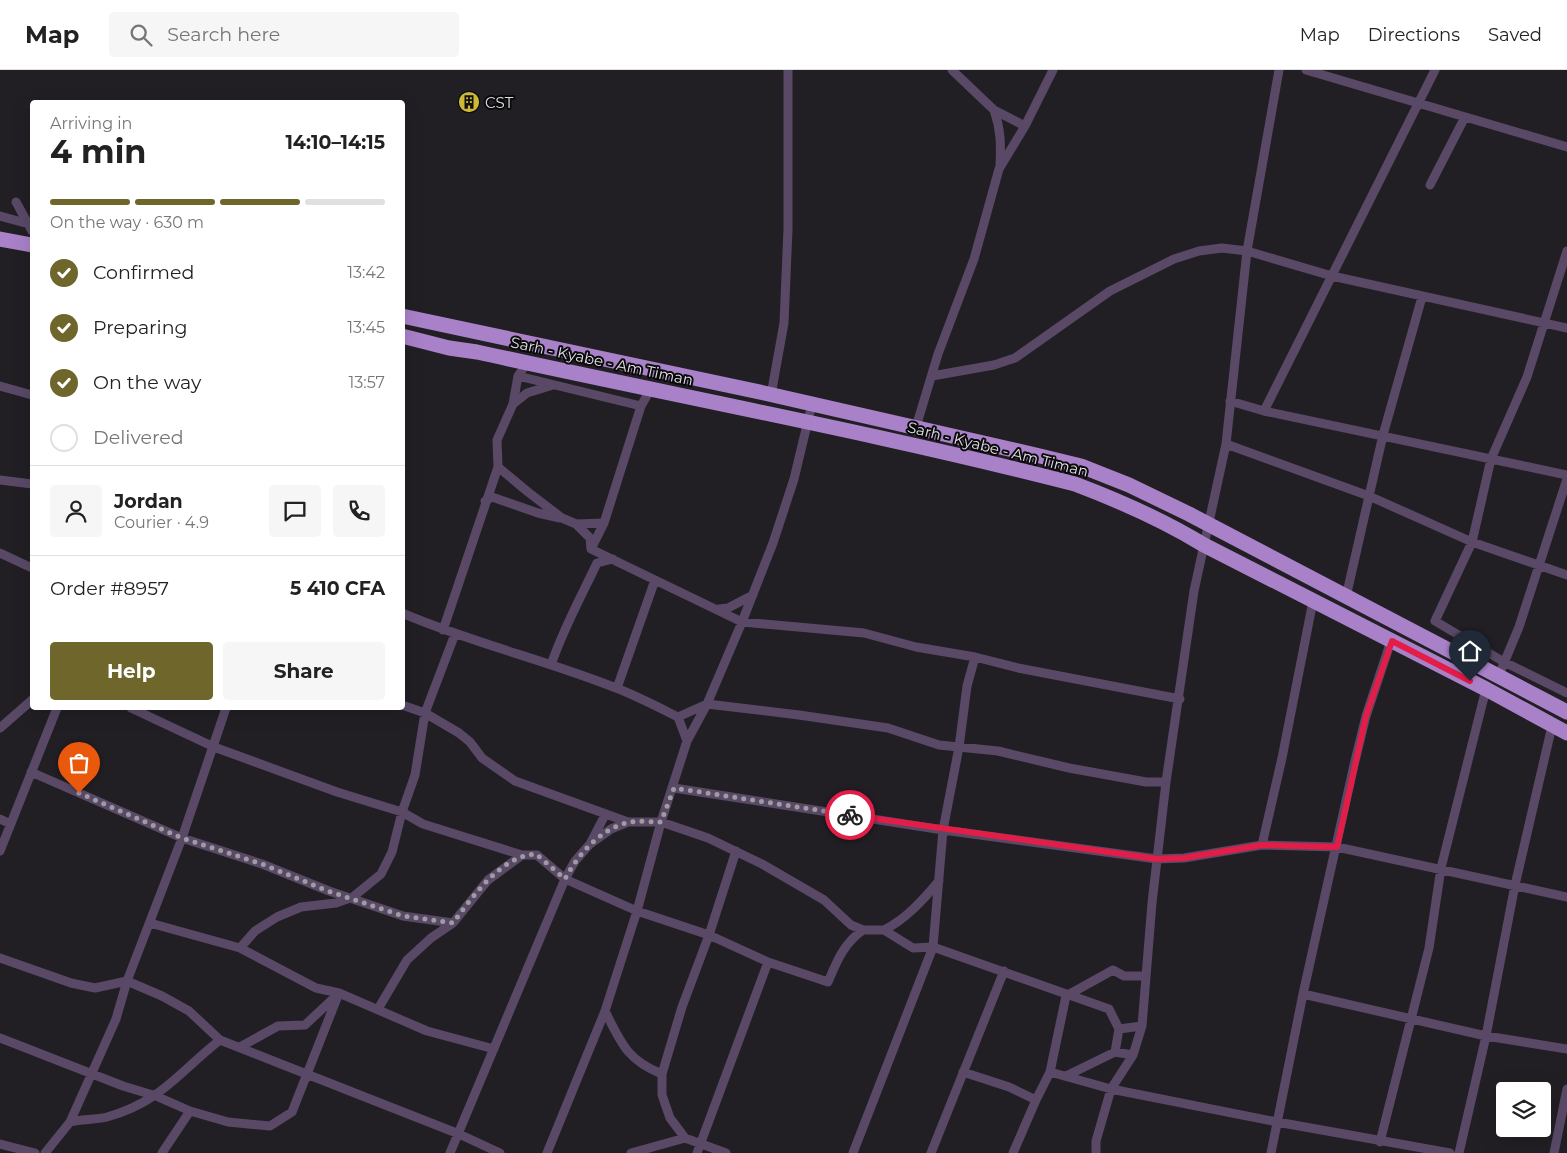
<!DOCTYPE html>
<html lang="en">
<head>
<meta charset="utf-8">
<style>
	:root { --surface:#fff; --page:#f6f6f6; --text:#222; --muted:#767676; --line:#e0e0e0; --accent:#6f662b }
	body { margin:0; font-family:Montserrat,sans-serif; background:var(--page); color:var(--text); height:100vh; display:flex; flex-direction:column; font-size:19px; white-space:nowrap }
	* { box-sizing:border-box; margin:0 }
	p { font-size:16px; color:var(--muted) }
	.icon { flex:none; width:28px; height:28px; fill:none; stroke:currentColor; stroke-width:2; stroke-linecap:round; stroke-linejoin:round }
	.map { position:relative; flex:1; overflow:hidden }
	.details { position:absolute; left:30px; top:30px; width:375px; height:610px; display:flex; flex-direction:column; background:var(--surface); border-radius:5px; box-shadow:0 5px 20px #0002 }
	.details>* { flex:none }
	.buttons { position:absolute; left:1496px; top:1012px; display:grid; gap:10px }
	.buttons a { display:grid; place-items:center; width:55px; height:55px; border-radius:5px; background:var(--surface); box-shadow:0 5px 20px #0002; font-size:25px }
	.pin { position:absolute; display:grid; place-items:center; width:42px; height:42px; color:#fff; margin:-51px -21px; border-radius:50% 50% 50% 0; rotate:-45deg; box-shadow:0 0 5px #0007 }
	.pin .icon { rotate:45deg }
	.courier { position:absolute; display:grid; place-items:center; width:50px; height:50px; margin:-25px; border:4px solid #e11d48; border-radius:50%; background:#fff; color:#222; box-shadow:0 1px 6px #0007 }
	.head em { font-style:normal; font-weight:700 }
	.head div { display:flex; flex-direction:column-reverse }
	.head { display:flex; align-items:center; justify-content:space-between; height:85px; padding:0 20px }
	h1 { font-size:32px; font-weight:700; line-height:38px }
	.bar { display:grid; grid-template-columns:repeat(4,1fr); gap:8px 5px; align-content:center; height:60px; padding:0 20px }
	.bar i { height:6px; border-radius:4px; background:var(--line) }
	.bar .active { background:var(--accent) }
	.bar p { grid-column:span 4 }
	.line { display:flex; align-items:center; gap:12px; padding:0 20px; border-top:1px solid var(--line) }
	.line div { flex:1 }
	.round { display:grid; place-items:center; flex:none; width:52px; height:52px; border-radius:5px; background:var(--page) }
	ol { padding:0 20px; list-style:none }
	li { display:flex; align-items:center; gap:15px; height:55px }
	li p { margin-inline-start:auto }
	li .icon { padding:5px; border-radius:50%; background:var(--accent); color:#fff; stroke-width:4 }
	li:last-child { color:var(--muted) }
	li i { width:28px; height:28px; border:2px solid var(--line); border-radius:50% }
	.action { display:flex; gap:10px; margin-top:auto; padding:10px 20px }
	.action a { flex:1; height:58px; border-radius:5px; background:var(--accent); color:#fff; font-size:20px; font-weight:700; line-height:58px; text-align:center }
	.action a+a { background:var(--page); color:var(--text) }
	header { display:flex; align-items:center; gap:30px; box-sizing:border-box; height:70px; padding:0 25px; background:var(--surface); border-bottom:1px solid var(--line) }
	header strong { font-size:24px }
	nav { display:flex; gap:28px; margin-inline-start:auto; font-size:18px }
	.search { width:350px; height:45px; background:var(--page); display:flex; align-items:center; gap:12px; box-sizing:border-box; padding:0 18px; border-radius:5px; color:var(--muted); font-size:19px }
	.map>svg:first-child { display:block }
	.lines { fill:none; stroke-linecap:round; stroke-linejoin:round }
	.street { stroke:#594967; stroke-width:9 }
	.highway { stroke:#a981c9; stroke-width:15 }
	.done { stroke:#9e9ca0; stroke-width:5; stroke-dasharray:0 9 }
	.route { stroke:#e11d48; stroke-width:6 }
	.labels { text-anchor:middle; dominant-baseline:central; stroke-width:4; stroke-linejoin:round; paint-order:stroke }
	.poi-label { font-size:15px; fill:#e1dfe3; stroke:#0a090c; text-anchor:start }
	.street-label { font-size:15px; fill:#e1dfe3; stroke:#0a090c }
</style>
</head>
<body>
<header>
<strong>Map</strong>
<div class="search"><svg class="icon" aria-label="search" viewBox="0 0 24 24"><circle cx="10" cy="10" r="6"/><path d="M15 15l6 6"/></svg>Search here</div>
<nav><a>Map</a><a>Directions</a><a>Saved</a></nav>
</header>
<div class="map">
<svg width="1567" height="1083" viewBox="0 0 1567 1083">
	<rect width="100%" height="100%" fill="#221f24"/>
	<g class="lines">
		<path class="street" d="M952,0L994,40L1025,56
			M1306,0L1567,77
			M994,40C1001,60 1001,75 1000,96
			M1430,115L1465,47
			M16,132L32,161
			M0,146L29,154
			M1567,181L1527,307L1491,389L1472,472L1435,551L1504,592L1567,623
			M518,306L641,336
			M932,306L994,295L1015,288L1110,221L1174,189L1199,181L1222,178L1247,181L1332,206L1567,258
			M0,316L32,325
			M771,325L784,253L788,159V0
			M1230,331L1264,341L1567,405
			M513,334L527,323L553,315
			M1264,341L1435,0
			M916,357L938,284L974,189L999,99L1025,56L1053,0
			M1226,374L1369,426L1472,472L1567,505
			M498,397L528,422L562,448L576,454L590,468L591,479
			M0,410L32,414
			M485,431L492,427L538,443L560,448
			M576,454L604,453
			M591,479L604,453L641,336L650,320
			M591,479L655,510
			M0,483L32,498
			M1346,527L1383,365L1422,227
			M719,539L728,538L753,525
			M402,543C472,573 546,590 616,618C637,626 658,637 678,647L687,671
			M443,560L498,397L497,370L513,334L518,306L527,293
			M551,595C563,559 581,527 597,493L613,489
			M1499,605L1519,557L1567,409
			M617,618L655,510L742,552L864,563L916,577L975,587L1018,598L1180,629
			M402,635L425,643L459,663L470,672L482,688L515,711L628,752H661L708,768L762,794L824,830L851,855L863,860H884L913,878L933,877L1109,939L1119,959L1115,982
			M131,638L214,677L337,722L402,742L423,754L522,785H537L565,809L637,841L709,865L768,892L828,912C837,891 844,873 863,860
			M678,647L707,634L799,645L888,658L939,675L998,681L1069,698L1146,712H1166
			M0,658L32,630
			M31,702L182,768L262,794L329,821L403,846L453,853
			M674,718L943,760L1157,789L1184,788L1262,775L1337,777L1567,827
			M0,749L11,754
			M590,774L611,759L628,752
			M1262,775L1282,688L1313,531
			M0,781L57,638
			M150,853L240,878L316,918L339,923L427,961L494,979
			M884,860C906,849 923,830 939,811
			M240,878L255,861L277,847L301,837L336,833L353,827L381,804L392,782L402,742L415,705L425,643L455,564
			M0,888L71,913L95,918L127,911L162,926L189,941L220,970L459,1064L500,1083
			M1303,924L1486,966L1567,979
			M1066,926L1113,900L1124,906H1146
			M378,939L407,890L431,868L453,853L488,810L522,785
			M605,941C621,973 627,990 662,1004
			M1119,959L1142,956
			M0,968L123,1016L156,1026L190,1041L228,1052L270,1056L292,1042L339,923
			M240,977L278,956L305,955L336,926
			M963,1002L1009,1017L1036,1030L1050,1002L1066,926
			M1050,1002L1111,1019L1277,1052L1450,1083
			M1066,1006L1115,982L1133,985
			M70,1052C82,1049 95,1050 107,1047C161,1032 179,1002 220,970
			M1380,1072L1429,878L1441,798L1486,619
			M0,1074L35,1083
			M45,1083L70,1052L116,949L127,911L182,768L226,638
			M162,1083L190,1041
			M450,1083L565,809L575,791L590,774L605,745
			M547,1083L605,941L637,841L661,752L687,671L707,634L742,552L773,473L794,409L812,334
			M631,1083L685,1068
			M697,1083L768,892
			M726,1083L685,1068L670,1048L662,1025V1004L682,937L709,865L736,781
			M853,1083L933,877L943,760L959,677L967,616L975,587
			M931,1083L1004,901
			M1013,1083L1036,1030
			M1096,1083V1071L1111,1019L1133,985L1142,956L1152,833L1166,712L1194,521L1226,374L1247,181L1279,0
			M1271,1083L1303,924L1354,695L1366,646L1391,571
			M1459,1083L1486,966L1515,815L1552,656
			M1554,1083L1567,1019"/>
		<path class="highway" d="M0,169L32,175
			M402,246L764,323L1040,386L1081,396L1129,415L1189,444L1567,642
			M402,266L449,278L477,282C676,326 877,363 1075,414C1120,431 1163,450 1204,475L1486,619L1567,663"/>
	</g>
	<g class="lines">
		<path class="done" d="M79,723L182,768L262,794L328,821L403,846L453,853C473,826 501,786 536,784L565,809C577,786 599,760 626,753C637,750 650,752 661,752L674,718L850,745"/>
		<path class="route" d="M850,745L1157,789L1184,788L1262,775L1337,777L1366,646L1392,571L1470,611"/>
	</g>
	<defs>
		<g id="building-disc" transform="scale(1.125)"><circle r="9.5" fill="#ceb837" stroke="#0a090c"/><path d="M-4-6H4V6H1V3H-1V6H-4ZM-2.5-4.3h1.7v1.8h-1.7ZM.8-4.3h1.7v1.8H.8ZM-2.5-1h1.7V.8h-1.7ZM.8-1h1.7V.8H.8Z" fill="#111"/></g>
	</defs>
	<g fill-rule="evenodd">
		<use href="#building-disc" x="469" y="32"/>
	</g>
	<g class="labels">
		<g class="poi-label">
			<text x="485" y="32">CST</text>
		</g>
		<g class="street-label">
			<text transform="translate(602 291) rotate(12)">Sarh - Kyabe - Am Timan</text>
			<text transform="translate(998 379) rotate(14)">Sarh - Kyabe - Am Timan</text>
		</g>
	</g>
</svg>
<div class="buttons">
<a><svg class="icon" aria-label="layers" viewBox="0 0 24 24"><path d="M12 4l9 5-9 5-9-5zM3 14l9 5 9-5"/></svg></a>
</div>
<div class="pin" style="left:79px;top:723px;background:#ea580c"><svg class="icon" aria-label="bag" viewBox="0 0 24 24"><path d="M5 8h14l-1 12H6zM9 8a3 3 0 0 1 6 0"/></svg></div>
<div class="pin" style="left:1470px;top:611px;background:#1f2937"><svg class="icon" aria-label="home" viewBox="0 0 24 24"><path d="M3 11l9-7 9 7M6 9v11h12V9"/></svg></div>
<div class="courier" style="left:850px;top:745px"><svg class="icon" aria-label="bike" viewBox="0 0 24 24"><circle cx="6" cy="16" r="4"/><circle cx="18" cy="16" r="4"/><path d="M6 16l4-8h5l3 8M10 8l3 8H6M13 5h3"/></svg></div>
<section class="details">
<div class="head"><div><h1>4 min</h1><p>Arriving in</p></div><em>14:10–14:15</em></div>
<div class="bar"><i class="active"></i><i class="active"></i><i class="active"></i><i></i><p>On the way · 630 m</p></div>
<ol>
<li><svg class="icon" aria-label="check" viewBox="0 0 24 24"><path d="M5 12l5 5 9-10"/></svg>Confirmed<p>13:42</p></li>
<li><svg class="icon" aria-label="check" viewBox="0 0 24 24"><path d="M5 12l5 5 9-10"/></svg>Preparing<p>13:45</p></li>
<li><svg class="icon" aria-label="check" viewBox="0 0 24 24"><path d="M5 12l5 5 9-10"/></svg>On the way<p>13:57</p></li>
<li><i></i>Delivered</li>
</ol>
<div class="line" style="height:90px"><a class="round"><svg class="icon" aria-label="person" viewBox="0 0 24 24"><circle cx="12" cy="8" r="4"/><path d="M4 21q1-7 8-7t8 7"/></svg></a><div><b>Jordan</b><p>Courier · 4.9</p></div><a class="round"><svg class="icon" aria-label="chat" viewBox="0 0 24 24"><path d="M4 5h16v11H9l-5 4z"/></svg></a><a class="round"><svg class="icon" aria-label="phone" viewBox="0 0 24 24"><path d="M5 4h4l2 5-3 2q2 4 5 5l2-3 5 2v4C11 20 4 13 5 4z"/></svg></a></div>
<div class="line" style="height:65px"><div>Order #8957</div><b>5 410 CFA</b></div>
<div class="action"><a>Help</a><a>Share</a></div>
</section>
</div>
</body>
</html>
